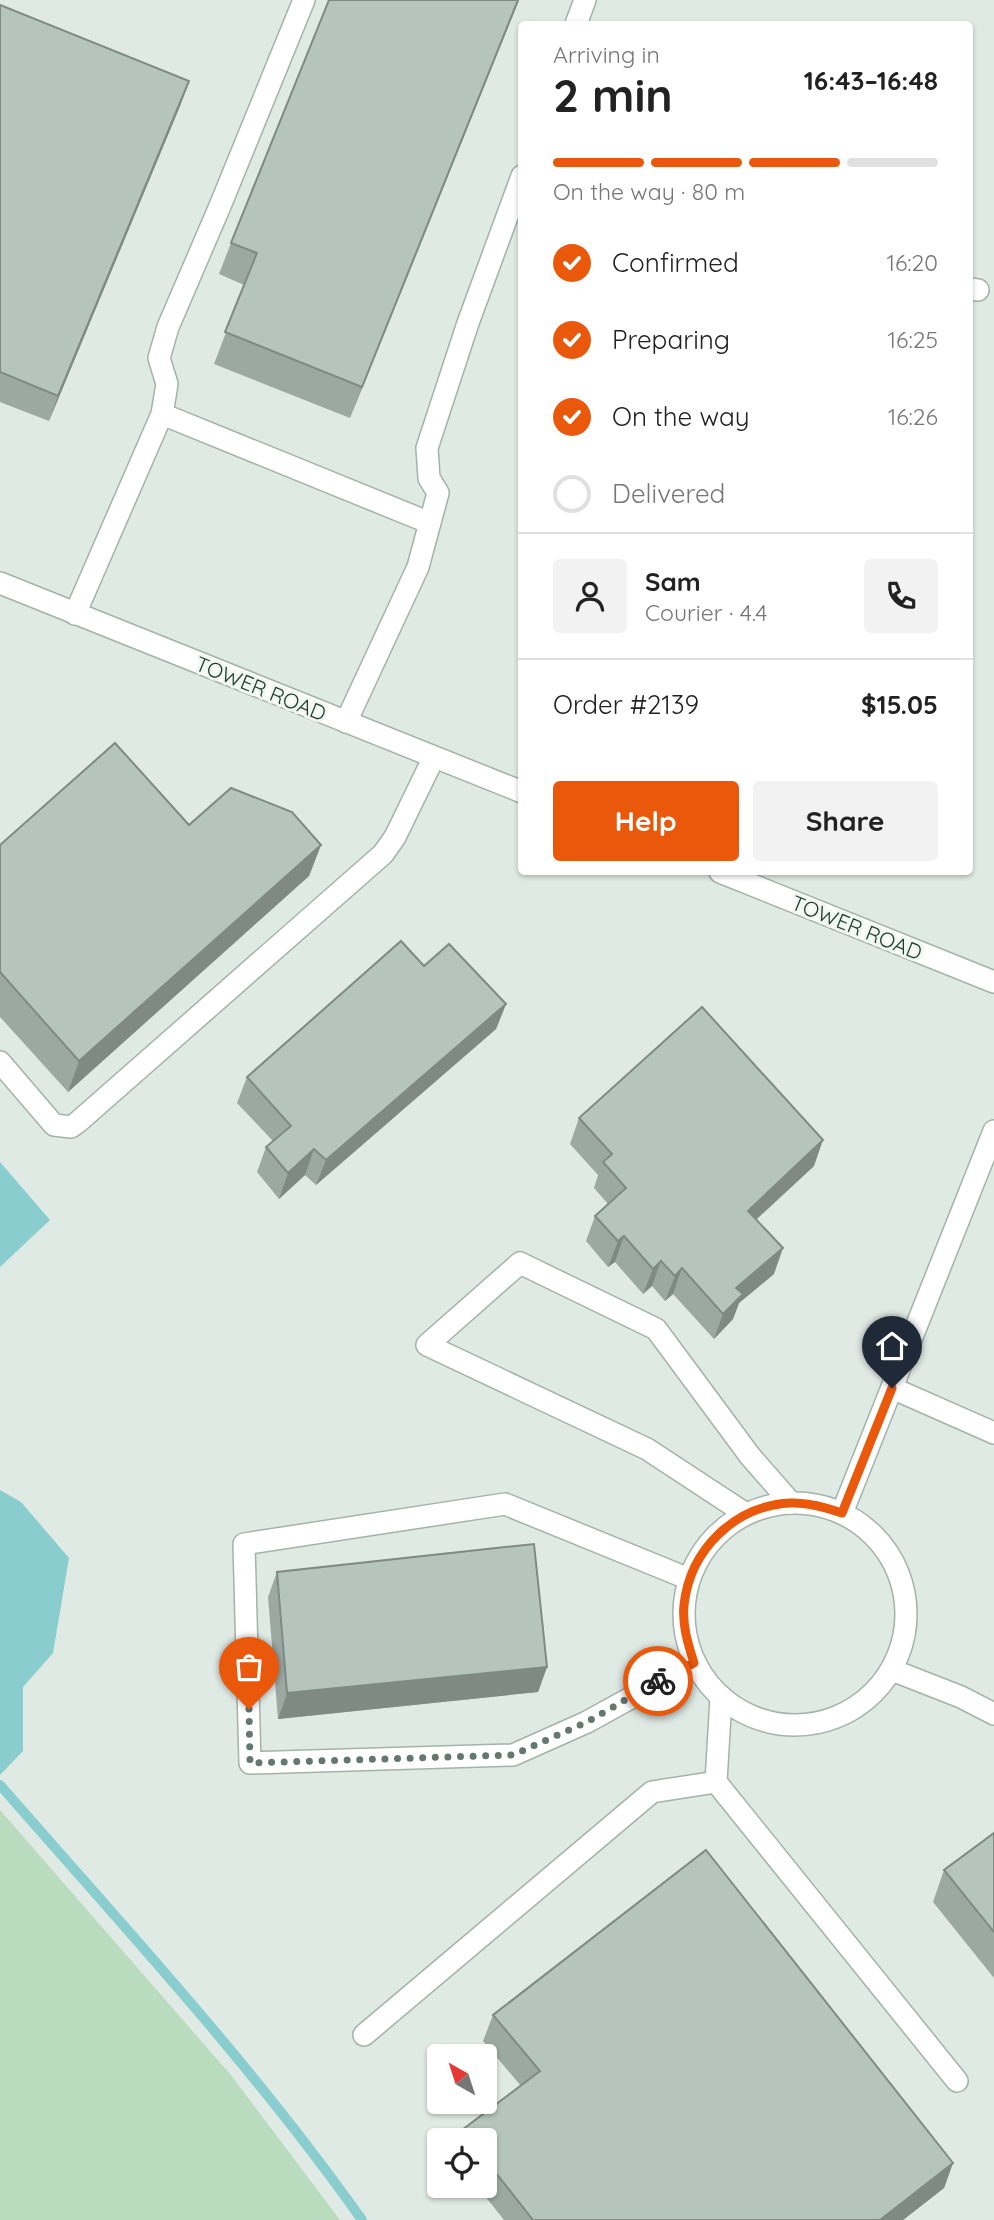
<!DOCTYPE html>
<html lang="en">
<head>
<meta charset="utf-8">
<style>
	:root { --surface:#fff; --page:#f2f2f2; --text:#222; --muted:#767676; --line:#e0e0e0; --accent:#ea580c }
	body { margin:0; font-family:Quicksand,sans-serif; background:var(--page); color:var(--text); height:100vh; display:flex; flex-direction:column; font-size:26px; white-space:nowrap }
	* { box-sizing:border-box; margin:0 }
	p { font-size:23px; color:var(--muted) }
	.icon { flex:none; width:38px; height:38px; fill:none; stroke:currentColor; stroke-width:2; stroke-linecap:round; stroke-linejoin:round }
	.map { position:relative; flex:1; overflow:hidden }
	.drawer { position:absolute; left:518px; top:21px; width:455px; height:854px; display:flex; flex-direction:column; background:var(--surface); border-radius:7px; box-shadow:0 2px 5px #0004 }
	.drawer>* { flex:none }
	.needle { width:46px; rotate:321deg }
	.fabs { position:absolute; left:427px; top:2044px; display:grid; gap:14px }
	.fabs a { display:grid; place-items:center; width:70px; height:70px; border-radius:7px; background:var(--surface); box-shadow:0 2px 5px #0004; font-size:35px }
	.pin { position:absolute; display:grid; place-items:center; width:60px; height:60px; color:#fff; margin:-72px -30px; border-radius:50% 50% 50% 0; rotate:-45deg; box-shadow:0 0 7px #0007 }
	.pin .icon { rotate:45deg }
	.courier { position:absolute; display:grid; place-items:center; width:70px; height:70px; margin:-35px; border:5px solid #ea580c; border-radius:50%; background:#fff; color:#222; box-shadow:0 2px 9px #0007 }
	.summary em { font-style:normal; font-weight:700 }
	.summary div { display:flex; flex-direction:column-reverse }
	.summary { display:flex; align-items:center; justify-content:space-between; height:119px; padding:0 35px }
	h1 { font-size:46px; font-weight:700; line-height:52px }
	.bar { display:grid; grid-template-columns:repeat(4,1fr); gap:10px 7px; align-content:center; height:84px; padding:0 35px }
	.bar i { height:9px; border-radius:5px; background:var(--line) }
	.bar .selected { background:var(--accent) }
	.bar p { grid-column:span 4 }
	.line { display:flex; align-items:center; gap:18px; padding:0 35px; border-top:2px solid var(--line) }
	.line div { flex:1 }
	.round { display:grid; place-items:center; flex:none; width:74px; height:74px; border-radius:7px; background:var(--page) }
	ol { padding:0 35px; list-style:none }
	li { display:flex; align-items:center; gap:21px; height:77px }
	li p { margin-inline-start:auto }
	li .icon { padding:7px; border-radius:50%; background:var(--accent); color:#fff; stroke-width:4 }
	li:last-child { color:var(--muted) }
	li i { width:38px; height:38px; border:4px solid var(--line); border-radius:50% }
	.cta { display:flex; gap:14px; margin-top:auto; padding:14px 35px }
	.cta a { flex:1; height:80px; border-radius:7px; background:var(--accent); color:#fff; font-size:28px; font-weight:700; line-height:80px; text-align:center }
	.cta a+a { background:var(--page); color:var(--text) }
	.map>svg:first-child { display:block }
	.green { fill:#b9dbbe }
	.water { fill:#89cdce }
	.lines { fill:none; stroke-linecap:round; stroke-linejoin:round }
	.stream { stroke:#89cdce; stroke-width:10 }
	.lane-casing { stroke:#a3b2aa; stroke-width:24 }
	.street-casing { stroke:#a3b2aa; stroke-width:24 }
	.lane { stroke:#fff; stroke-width:21 }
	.street { stroke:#fff; stroke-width:21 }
	.wall { fill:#9ca9a3 }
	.shaded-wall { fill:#7f8a84 }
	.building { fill:#b5c5bd; stroke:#7f8a84; stroke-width:2 }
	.done { stroke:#64786f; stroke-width:7; stroke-dasharray:0 12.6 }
	.route { stroke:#ea580c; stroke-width:9 }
	.labels { text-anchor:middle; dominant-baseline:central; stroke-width:6; stroke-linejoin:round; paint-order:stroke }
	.street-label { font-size:21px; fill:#213a30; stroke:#f0f7f3 }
</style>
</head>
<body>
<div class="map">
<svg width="994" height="2220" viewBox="0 0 994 2220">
	<rect width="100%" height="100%" fill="#e0eae4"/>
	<path class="green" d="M0,1810L230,2074L340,2220H0Z"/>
	<path class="water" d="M0,1162L50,1220L0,1267Z
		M0,1490L21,1502L69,1558L53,1653L23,1687V1751L0,1775Z"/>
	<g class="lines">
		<path class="stream" d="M0,1785C124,1927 253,2066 362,2220"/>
		<g class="lane-casing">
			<path id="lane" d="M576,24L585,0
				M970,289L978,290
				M162,414L430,523
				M75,614L162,414L167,384L159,358L168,327L220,206L304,0
				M346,722L418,567L438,493L429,478L427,448L468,323L522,176
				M0,1062L54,1125L71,1127L78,1122L383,854L395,837L434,757
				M892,1388L994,1433
				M746,1514L647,1449L427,1345L520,1263L656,1329L750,1456L791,1503
				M689,1579L505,1504L244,1544L250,1763L513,1755L587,1722L694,1663
				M892,1670L961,1697L994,1714
				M721,1698L716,1782L957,2081
				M364,2035L652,1792L716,1782"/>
		</g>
		<g class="street-casing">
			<path id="street" d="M0,583L522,792
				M720,872L994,982
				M684 1614a111 111 0 1 1 222 0a111 111 0 1 1-222 0Z
				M842,1513L994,1131"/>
		</g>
		<use href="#lane" class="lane"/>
		<use href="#street" class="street"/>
	</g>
	<path class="wall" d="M329,0H519L350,418L214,364L244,285L219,274L231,243Z
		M0,5L189,81L180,106L49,421L0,402Z
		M189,825L321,845L309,876L68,1092L0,1017V845Z
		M424,966L506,1004L496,1029L316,1185L305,1175L279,1199L257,1172L266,1147L273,1141L237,1103L247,1077Z
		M579,1118L814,1166L756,1220L774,1274L739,1303L733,1319L714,1339L673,1294L665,1301L652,1286L643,1294L615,1262L608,1267L586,1241L595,1216L608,1204L594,1188L598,1175L570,1144Z
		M277,1572L547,1667L538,1692L278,1719L268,1597Z
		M994,1833V1978L933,1902L944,1870Z
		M493,2015L953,2163L944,2188L903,2220H504L477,2186H485V2140H459L462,2130L521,2086L483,2041Z"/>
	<path class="shaded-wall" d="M518,0H519L350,418L362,387Z
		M189,81L180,106L49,421L58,396Z
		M321,845L309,876L68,1092L79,1061Z
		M506,1004L496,1029L316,1185L326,1160Z
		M823,1140L814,1166L738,1236L748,1211Z
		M314,1149L305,1175L279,1199L288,1173Z
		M624,1236L615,1262L608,1267L618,1241Z
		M783,1248L774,1274L739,1303L733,1319L714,1339L723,1314L736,1288Z
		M661,1261L652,1286L643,1294L653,1269Z
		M682,1268L673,1294L665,1301L675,1276Z
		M547,1667L538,1692L278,1719L287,1693Z
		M953,2163L944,2188L903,2220H880Z"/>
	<path class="building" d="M329,0H518L362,387L225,332L257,253L231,243Z
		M0,5L189,81L58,396L0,372Z
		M115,743L189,825L231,788L292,812L321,845L79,1061L0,972V845Z
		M401,941L424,966L449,944L506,1004L326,1160L314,1149L288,1173L266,1147L291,1126L247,1077Z
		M702,1007L823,1140L748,1211L783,1248L736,1288L743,1294L723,1314L682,1268L675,1276L661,1261L653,1269L624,1236L618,1241L595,1216L626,1188L603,1162L612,1154L579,1118Z
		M534,1544L547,1667L287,1693L277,1572Z
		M994,1833V1932L944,1870Z
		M706,1850L953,2163L880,2220H533L485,2159V2140H470L462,2130L540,2071L493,2015Z"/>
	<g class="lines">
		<path class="done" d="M249,1709L250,1763L513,1755L587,1722L658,1681"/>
		<path class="route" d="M658,1681L694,1663C688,1644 682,1625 684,1605C690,1550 734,1506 790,1503C808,1502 825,1507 842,1513L892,1388"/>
	</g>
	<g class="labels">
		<g class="street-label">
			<text transform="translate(261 688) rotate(22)">TOWER ROAD</text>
			<text transform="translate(857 927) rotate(22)">TOWER ROAD</text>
		</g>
	</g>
</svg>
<div class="fabs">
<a><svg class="needle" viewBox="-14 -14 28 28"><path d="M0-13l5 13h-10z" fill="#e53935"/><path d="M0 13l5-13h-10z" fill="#767676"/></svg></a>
<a><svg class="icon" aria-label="locate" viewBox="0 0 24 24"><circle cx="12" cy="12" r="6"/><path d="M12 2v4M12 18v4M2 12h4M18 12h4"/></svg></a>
</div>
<div class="pin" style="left:249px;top:1709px;background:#ea580c"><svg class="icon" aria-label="bag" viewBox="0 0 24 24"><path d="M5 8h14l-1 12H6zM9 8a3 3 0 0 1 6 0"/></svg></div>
<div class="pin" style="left:892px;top:1388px;background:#1f2937"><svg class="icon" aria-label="home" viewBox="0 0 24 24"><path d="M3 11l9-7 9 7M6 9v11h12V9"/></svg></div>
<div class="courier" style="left:658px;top:1681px"><svg class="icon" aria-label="bike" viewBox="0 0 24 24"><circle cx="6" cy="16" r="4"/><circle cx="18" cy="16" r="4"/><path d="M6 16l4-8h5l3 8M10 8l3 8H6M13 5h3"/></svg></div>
<section class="drawer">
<div class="summary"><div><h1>2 min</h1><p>Arriving in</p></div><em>16:43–16:48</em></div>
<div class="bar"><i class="selected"></i><i class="selected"></i><i class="selected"></i><i></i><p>On the way · 80 m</p></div>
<ol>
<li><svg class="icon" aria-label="check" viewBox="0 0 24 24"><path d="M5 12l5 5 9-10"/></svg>Confirmed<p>16:20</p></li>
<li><svg class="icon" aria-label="check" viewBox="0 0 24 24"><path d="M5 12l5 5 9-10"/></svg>Preparing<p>16:25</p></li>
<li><svg class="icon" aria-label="check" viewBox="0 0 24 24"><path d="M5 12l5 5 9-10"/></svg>On the way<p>16:26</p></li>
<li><i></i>Delivered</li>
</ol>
<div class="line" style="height:126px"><a class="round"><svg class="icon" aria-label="person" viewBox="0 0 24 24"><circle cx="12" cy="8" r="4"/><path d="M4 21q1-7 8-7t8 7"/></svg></a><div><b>Sam</b><p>Courier · 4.4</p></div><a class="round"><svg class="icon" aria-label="phone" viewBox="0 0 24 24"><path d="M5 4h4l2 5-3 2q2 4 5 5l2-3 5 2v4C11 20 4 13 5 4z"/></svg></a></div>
<div class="line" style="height:91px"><div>Order #2139</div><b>$15.05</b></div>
<div class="cta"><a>Help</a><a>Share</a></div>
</section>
</div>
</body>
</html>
